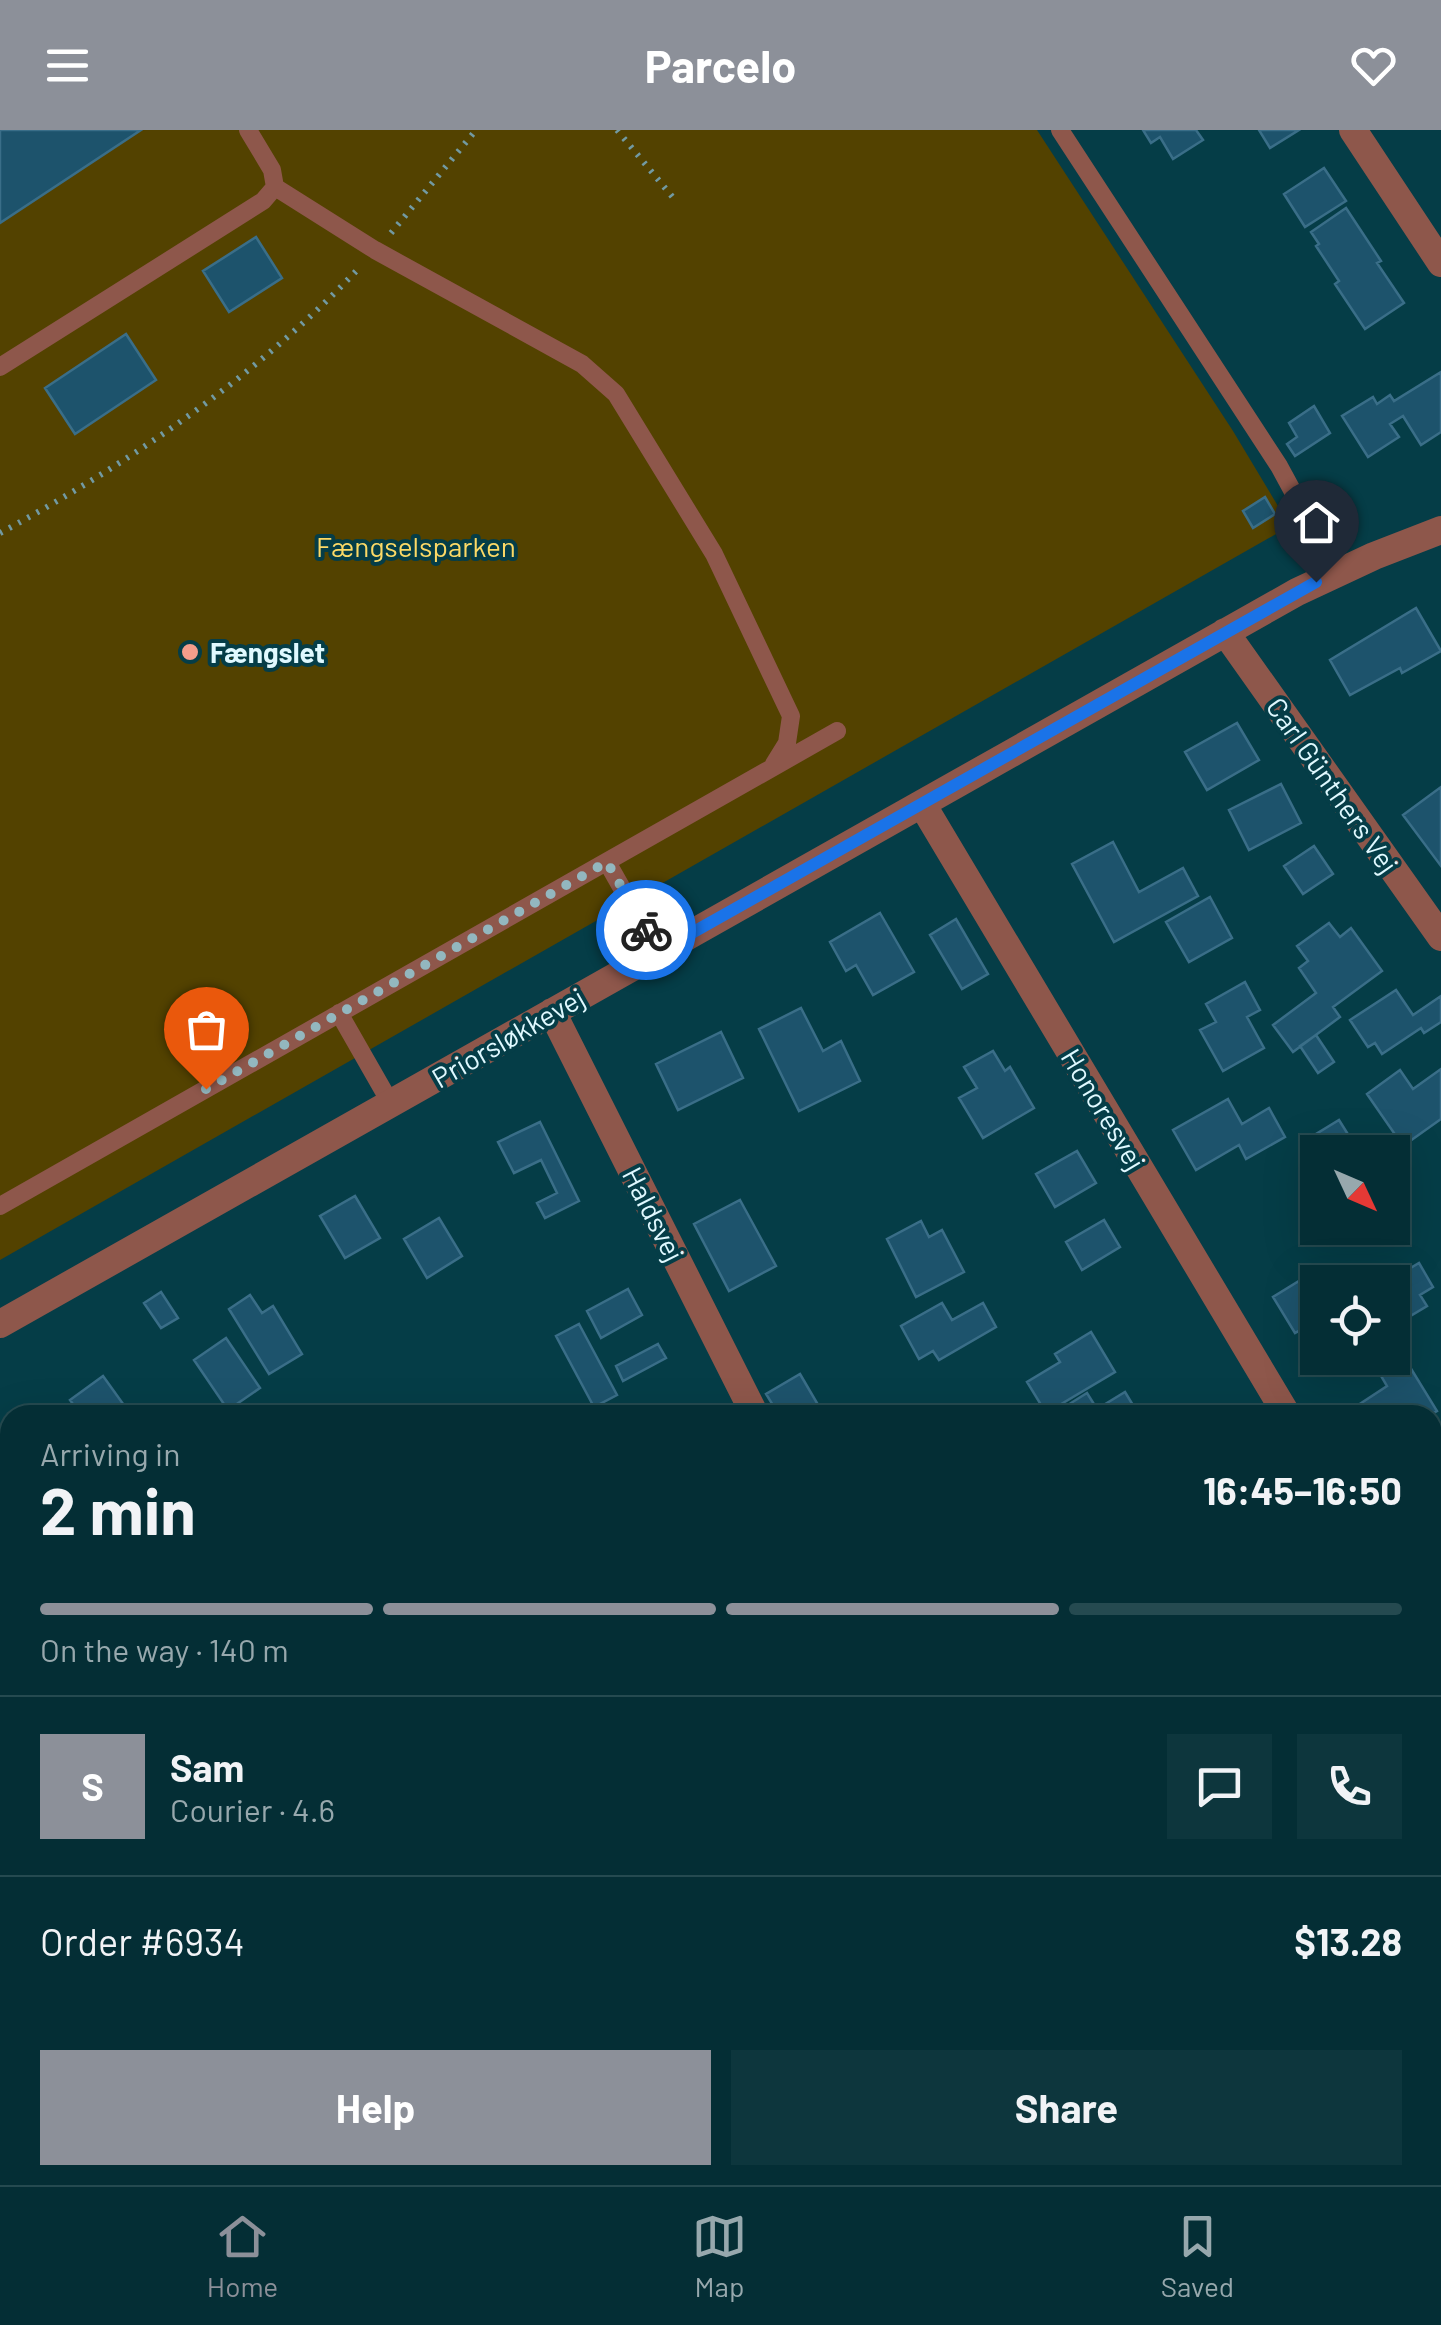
<!DOCTYPE html>
<html lang="en">
<head>
<meta charset="utf-8">
<style>
	:root { --surface:#042e35; --page:#0d363d; --text:#f1f3f6; --muted:#97a8ad; --line:#254a50; --accent:#8c9099 }
	body { margin:0; font-family:Barlow,sans-serif; background:var(--page); color:var(--text); height:100vh; display:flex; flex-direction:column; font-size:38px; white-space:nowrap }
	* { box-sizing:border-box; margin:0 }
	p { font-size:32px; color:var(--muted) }
	.icon { flex:none; width:55px; height:55px; fill:none; stroke:currentColor; stroke-width:2; stroke-linecap:round; stroke-linejoin:round }
	.map { position:relative; flex:1; overflow:hidden }
	.panel { position:absolute; left:0px; top:1275px; width:1442px; height:780px; display:flex; flex-direction:column; background:var(--surface); border-radius:30px 30px 0 0; box-shadow:0 10px 40px #0002,0 0 0 2px var(--line) }
	.panel>* { flex:none }
	.needle { width:65px; rotate:134deg }
	.controls { position:absolute; left:1300px; top:1005px; display:grid; gap:20px }
	.controls a { display:grid; place-items:center; width:110px; height:110px; border-radius:0px; background:var(--surface); box-shadow:0 10px 40px #0002,0 0 0 2px var(--line); font-size:50px }
	.pin { position:absolute; display:grid; place-items:center; width:85px; height:85px; color:#fff; margin:-102px -42px; border-radius:50% 50% 50% 0; rotate:-45deg; box-shadow:0 0 10px #0007 }
	.pin .icon { rotate:45deg }
	.courier { position:absolute; display:grid; place-items:center; width:100px; height:100px; margin:-50px; border:8px solid #1a73e8; border-radius:50%; background:#fff; color:#222; box-shadow:0 2px 12px #0007 }
	.headline em { font-style:normal; font-weight:700 }
	.headline div { display:flex; flex-direction:column-reverse }
	.headline { display:flex; align-items:center; justify-content:space-between; height:170px; padding:0 40px }
	h1 { font-size:65px; font-weight:700; line-height:75px }
	.bar { display:grid; grid-template-columns:repeat(4,1fr); gap:15px 10px; align-content:center; height:120px; padding:0 40px }
	.bar i { height:12px; border-radius:8px; background:var(--line) }
	.bar .active { background:var(--accent) }
	.bar p { grid-column:span 4 }
	.line { display:flex; align-items:center; gap:25px; padding:0 40px; border-top:2px solid var(--line) }
	.line div { flex:1 }
	.round { display:grid; place-items:center; flex:none; width:105px; height:105px; border-radius:0px; background:var(--page) }
	.action { display:flex; gap:20px; margin-top:auto; padding:20px 40px }
	.action a { flex:1; height:115px; border-radius:0px; background:var(--accent); color:#fff; font-size:40px; font-weight:700; line-height:115px; text-align:center }
	.action a+a { background:var(--page); color:var(--text) }
	header { display:flex; justify-content:space-between; align-items:center; height:130px; padding:0 40px; background:var(--accent); color:#fff; font-size:45px; font-weight:700 }
	.dock { display:flex; justify-content:space-around; align-items:center; height:140px; border-top:2px solid var(--line); background:var(--surface); font-size:28px; color:var(--muted) }
	.dock a { display:grid; justify-items:center; gap:5px }
	.dock .active { color:var(--accent) }
	.map>svg:first-child { display:block }
	.green { fill:#534200 }
	.building { fill:#1d536c; stroke:#3a6e88; stroke-width:2.5 }
	.lines { fill:none; stroke-linecap:round; stroke-linejoin:round }
	.path { stroke:#729aa2; stroke-width:6; stroke-dasharray:2.5 8; stroke-linecap:butt }
	.service { stroke:#8e574b; stroke-width:18 }
	.minor { stroke:#8e574b; stroke-width:28 }
	.done { stroke:#93b7bf; stroke-width:10; stroke-dasharray:0 18 }
	.route { stroke:#1a73e8; stroke-width:12 }
	.poi-dot { fill:#f49d8b; stroke:#053d47; stroke-width:4 }
	.labels { text-anchor:middle; dominant-baseline:central; stroke-width:8; stroke-linejoin:round; paint-order:stroke }
	.park-label { font-size:28px; fill:#fcd966; stroke:#053d47 }
	.poi-label { font-size:28px; font-weight:bold; fill:#e0f9ff; stroke:#053d47; text-anchor:start }
	.street-label { font-size:28px; fill:#e0f9ff; stroke:#053d47 }
</style>
</head>
<body>
<header><svg class="icon" aria-label="menu" viewBox="0 0 24 24"><path d="M4 6h16M4 12h16M4 18h16"/></svg>Parcelo<svg class="icon" aria-label="heart" viewBox="0 0 24 24"><path d="M12 20l-8-8c-3-5 5-10 8-4 3-6 11-1 8 4z"/></svg></header>
<div class="map">
<svg width="1441" height="2055" viewBox="0 0 1441 2055">
	<rect width="100%" height="100%" fill="#053d47"/>
	<path class="green" d="M0,0H1037L1233,301L1290,396L0,1130Z
		M905,2045H984L995,2055H896Z"/>
	<path class="building" d="M0,0H141L0,93Z
		M1143,0H1196L1203,10L1173,29L1160,7L1151,13Z
		M1259,0H1299L1270,18Z
		M1324,38L1346,71L1305,97L1284,64Z
		M1346,78L1381,131L1377,133L1404,173L1365,199L1335,154L1339,151L1316,116L1319,114L1311,102Z
		M256,107L282,148L229,182L203,141Z
		M126,204L156,250L75,304L45,258Z
		M1441,242V302L1421,315L1403,286L1390,294L1399,307L1368,327L1342,286L1373,267L1377,274L1390,265L1394,271Z
		M1314,276L1330,303L1295,326L1287,314L1297,307L1289,293Z
		M1265,367L1275,384L1253,398L1243,381Z
		M1416,478L1441,521L1402,543L1400,538L1350,565L1330,530Z
		M1237,593L1259,630L1207,660L1185,622Z
		M1281,654L1301,693L1249,720L1229,680Z
		M1441,657V736L1403,685Z
		M1113,712L1139,762L1183,738L1198,766L1114,812L1072,734Z
		M1314,716L1333,744L1303,764L1284,736Z
		M1210,767L1232,808L1189,832L1166,792Z
		M880,783L914,842L873,865L856,835L846,841L830,812Z
		M956,789L988,844L962,859L930,805Z
		M1329,793L1340,807L1351,798L1382,841L1333,877L1340,887L1293,922L1273,895L1316,863L1299,838L1308,831L1297,816Z
		M1245,852L1260,880L1247,887L1264,918L1223,941L1200,900L1216,892L1206,874Z
		M1396,860L1413,885L1441,866V892L1424,903L1421,898L1382,924L1375,913L1368,917L1350,890Z
		M801,878L823,921L841,911L860,951L799,981L759,899Z
		M721,902L743,948L678,980L656,934Z
		M1316,905L1334,932L1318,943L1300,916Z
		M993,921L1005,941L1010,937L1034,978L983,1008L959,968L977,958L964,937Z
		M1441,939V989L1403,1016L1367,964L1400,940L1413,959Z
		M1228,969L1242,994L1269,978L1285,1007L1246,1029L1239,1015L1196,1040L1173,1000Z
		M1339,990L1359,1022H1318V1036L1303,1012Z
		M540,992L579,1071L545,1088L537,1073L557,1063L541,1030L514,1043L498,1012Z
		M1077,1021L1096,1053L1055,1077L1036,1044Z
		M355,1066L380,1108L345,1128L320,1086Z
		M740,1070L776,1136L729,1161L694,1094Z
		M439,1088L462,1126L427,1148L404,1109Z
		M1104,1090L1120,1117L1082,1140L1066,1112Z
		M921,1091L929,1107L942,1100L964,1142L916,1167L887,1109Z
		M1419,1133L1433,1157L1420,1165L1427,1176L1392,1197V1152H1387Z
		M1312,1143L1318,1152V1190L1295,1203L1273,1167Z
		M628,1159L642,1185L601,1208L587,1181Z
		M161,1162L178,1188L161,1198L144,1173Z
		M250,1165L262,1183L273,1176L302,1224L269,1244L229,1179Z
		M942,1173L952,1190L983,1173L996,1197L939,1230L933,1221L919,1229L901,1196Z
		M579,1194L617,1265L594,1277L556,1206Z
		M1091,1202L1115,1242L1046,1283L1027,1252L1060,1232L1055,1224Z
		M226,1208L260,1258L228,1280L194,1230Z
		M658,1214L666,1228L623,1251L616,1236Z
		M1402,1224L1437,1281L1430,1285H1343L1387,1256L1377,1239Z
		M800,1244L824,1285H779L766,1264Z
		M103,1246L131,1285H81L70,1270Z
		M1125,1262L1139,1285H1068L1063,1278L1087,1263L1097,1279Z
		M50,1275L56,1285H34Z
		M1441,1306V1340L1435,1344L1432,1311Z
		M0,1330L10,1346L0,1356Z
		M1435,1379L1441,1390V1413L1432,1417V1380Z
		M0,1685L10,1695V1742L2,1750Z
		M1441,1732V1786L1432,1791V1737Z
		M1441,2009V2055H1398L1407,2045H1432V2018Z
		M10,2040V2045H77L68,2055H0Z
		M184,2045H204L215,2055H175Z
		M323,2045H355L345,2055H334Z
		M409,2045H432L420,2055Z
		M574,2045H615L626,2055H585Z
		M620,2045H672L663,2055H631Z
		M813,2045H853L844,2055H823Z
		M1114,2045H1159L1151,2055H1125Z
		M1199,2045H1242L1253,2055H1210Z
		M1242,2045H1292L1282,2055H1253Z"/>
	<g class="lines">
		<path class="path" d="M617,0L675,70
			M391,103L476,0
			M0,403C130,333 257,246 359,138
			M1432,1948L1441,1954
			M86,2055L95,2045
			M367,2055L376,2045
			M680,2055L689,2045
			M868,2055L877,2045
			M1302,2055L1312,2045"/>
		<path class="service" d="M1060,0L1279,336L1337,443
			M275,57L375,120L582,234L616,264L714,424L791,586L787,613L774,634
			M0,237L263,71L275,57L272,40L248,0
			M607,732L658,822
			M339,883L391,974
			M0,1076L837,601"/>
		<path class="minor" d="M1353,0L1441,133
			M1225,502L1441,807
			M922,674L1287,1285
			M552,882L755,1285
			M0,1194L1297,462L1374,426L1441,400
			M1432,1527L1441,1542
			M263,2045L274,2055
			M553,2045L564,2055
			M1180,2045L1191,2055
			M466,2055L480,2045"/>
	</g>
	<g class="lines">
		<path class="done" d="M206,959L607,732L646,800"/>
		<path class="route" d="M646,800L658,822L1316,452"/>
	</g>
	<circle class="poi-dot" cx="190" cy="522" r="10"/>
	<g class="labels">
		<g class="park-label">
			<text x="416" y="416">Fængselsparken</text>
		</g>
		<g class="poi-label">
			<text x="210" y="522">Fængslet</text>
		</g>
		<g class="street-label">
			<text transform="translate(1333 655) rotate(55)">Carl Günthers Vej</text>
			<text transform="translate(508 907) rotate(-30)">Priorsløkkevej</text>
			<text transform="translate(1104 979) rotate(59)">Honoresvej</text>
			<text transform="translate(654 1084) rotate(63)">Haldsvej</text>
		</g>
	</g>
</svg>
<div class="controls">
<a><svg class="needle" viewBox="-14 -14 28 28"><path d="M0-13l5 13h-10z" fill="#e53935"/><path d="M0 13l5-13h-10z" fill="#97a8ad"/></svg></a>
<a><svg class="icon" aria-label="locate" viewBox="0 0 24 24"><circle cx="12" cy="12" r="6"/><path d="M12 2v4M12 18v4M2 12h4M18 12h4"/></svg></a>
</div>
<div class="pin" style="left:206px;top:959px;background:#ea580c"><svg class="icon" aria-label="bag" viewBox="0 0 24 24"><path d="M5 8h14l-1 12H6zM9 8a3 3 0 0 1 6 0"/></svg></div>
<div class="pin" style="left:1316px;top:452px;background:#1f2937"><svg class="icon" aria-label="home" viewBox="0 0 24 24"><path d="M3 11l9-7 9 7M6 9v11h12V9"/></svg></div>
<div class="courier" style="left:646px;top:800px"><svg class="icon" aria-label="bike" viewBox="0 0 24 24"><circle cx="6" cy="16" r="4"/><circle cx="18" cy="16" r="4"/><path d="M6 16l4-8h5l3 8M10 8l3 8H6M13 5h3"/></svg></div>
<section class="panel">
<div class="headline"><div><h1>2 min</h1><p>Arriving in</p></div><em>16:45–16:50</em></div>
<div class="bar"><i class="active"></i><i class="active"></i><i class="active"></i><i></i><p>On the way · 140 m</p></div>
<div class="line" style="height:180px"><b class="round" style="background:var(--accent);color:#fff">S</b><div><b>Sam</b><p>Courier · 4.6</p></div><a class="round"><svg class="icon" aria-label="chat" viewBox="0 0 24 24"><path d="M4 5h16v11H9l-5 4z"/></svg></a><a class="round"><svg class="icon" aria-label="phone" viewBox="0 0 24 24"><path d="M5 4h4l2 5-3 2q2 4 5 5l2-3 5 2v4C11 20 4 13 5 4z"/></svg></a></div>
<div class="line" style="height:130px"><div>Order #6934</div><b>$13.28</b></div>
<div class="action"><a>Help</a><a>Share</a></div>
</section>
</div>
<nav class="dock">
<a class="active"><svg class="icon" aria-label="home" viewBox="0 0 24 24"><path d="M3 11l9-7 9 7M6 9v11h12V9"/></svg>Home</a>
<a><svg class="icon" aria-label="map" viewBox="0 0 24 24"><path d="M3 6l6-2 6 2 6-2v14l-6 2-6-2-6 2zM9 4v14M15 6v14"/></svg>Map</a>
<a><svg class="icon" aria-label="saved" viewBox="0 0 24 24"><path d="M7 4h10v16l-5-4-5 4z"/></svg>Saved</a>
</nav>
</body>
</html>
